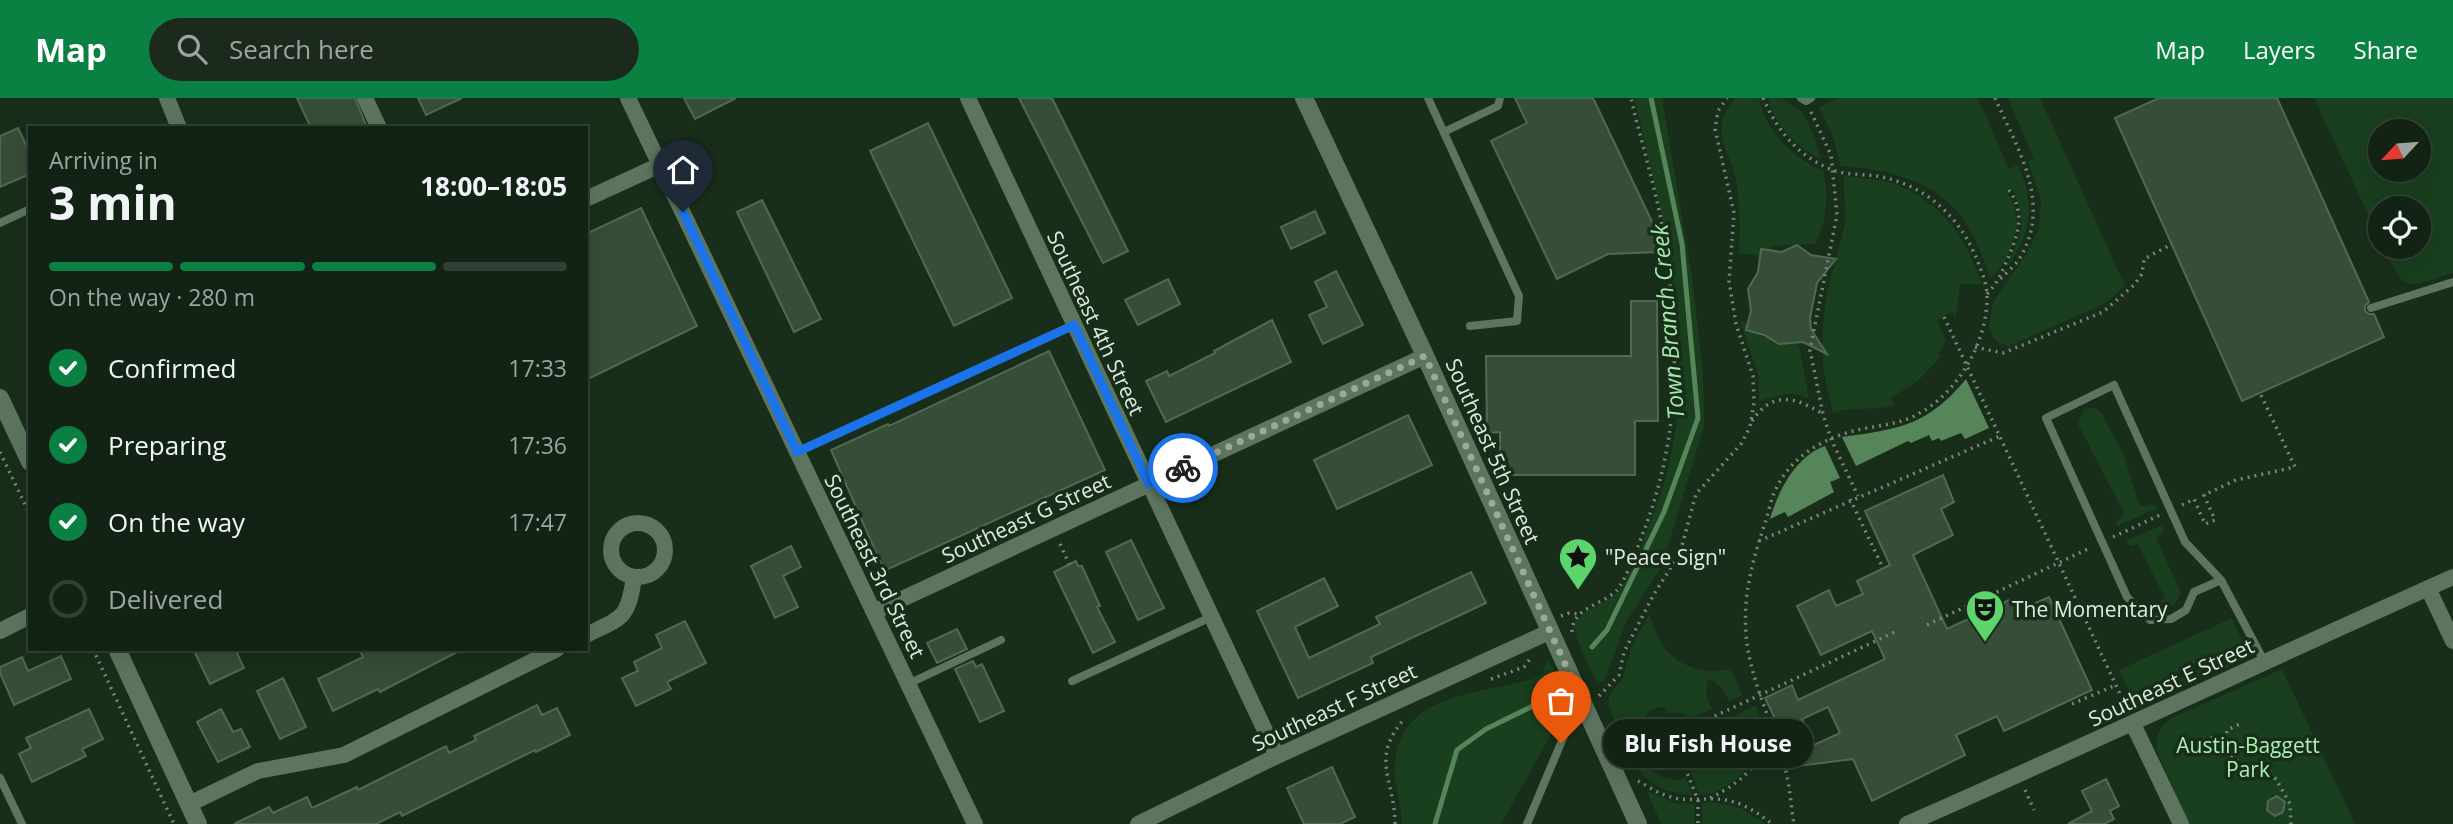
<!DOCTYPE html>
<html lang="en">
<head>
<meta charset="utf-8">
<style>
	:root { --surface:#122214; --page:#1b2a1d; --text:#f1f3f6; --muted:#9ca4a0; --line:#313f34; --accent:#0b8043 }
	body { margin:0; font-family:"Open Sans",sans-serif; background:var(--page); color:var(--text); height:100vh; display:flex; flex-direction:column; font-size:26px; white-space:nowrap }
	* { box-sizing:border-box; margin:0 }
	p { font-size:23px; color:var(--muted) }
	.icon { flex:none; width:38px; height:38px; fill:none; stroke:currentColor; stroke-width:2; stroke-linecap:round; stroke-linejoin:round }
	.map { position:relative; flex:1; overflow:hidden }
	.details { position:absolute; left:28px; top:28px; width:560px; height:525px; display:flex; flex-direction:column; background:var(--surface); border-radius:0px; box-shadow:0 7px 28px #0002,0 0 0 2px var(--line) }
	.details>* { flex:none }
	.needle { width:46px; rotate:244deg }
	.buttons { position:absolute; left:2368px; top:21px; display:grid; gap:14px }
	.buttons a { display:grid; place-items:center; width:63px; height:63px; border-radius:50%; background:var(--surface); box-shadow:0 7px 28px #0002,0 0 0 2px var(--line); font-size:35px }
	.pin { position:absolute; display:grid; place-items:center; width:60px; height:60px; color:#fff; margin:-72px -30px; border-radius:50% 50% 50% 0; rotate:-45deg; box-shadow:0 0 7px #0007 }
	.pin .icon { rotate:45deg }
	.courier { position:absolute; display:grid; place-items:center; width:70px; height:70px; margin:-35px; border:5px solid #1a73e8; border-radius:50%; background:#fff; color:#222; box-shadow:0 2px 9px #0007 }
	.bubble { position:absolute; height:49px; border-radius:24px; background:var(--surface); box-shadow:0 7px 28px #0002,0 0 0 2px var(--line); font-size:23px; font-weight:700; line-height:49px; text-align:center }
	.head em { font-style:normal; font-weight:700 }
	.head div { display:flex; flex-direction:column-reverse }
	.head { display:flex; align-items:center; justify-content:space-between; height:119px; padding:0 21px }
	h1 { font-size:46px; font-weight:700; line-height:52px }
	.bar { display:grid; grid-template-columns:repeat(4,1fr); gap:10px 7px; align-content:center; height:84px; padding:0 21px }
	.bar i { height:9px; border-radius:5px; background:var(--line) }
	.bar .current { background:var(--accent) }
	.bar p { grid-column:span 4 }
	ol { padding:0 21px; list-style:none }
	li { display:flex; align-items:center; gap:21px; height:77px }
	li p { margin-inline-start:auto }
	li .icon { padding:7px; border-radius:50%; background:var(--accent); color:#fff; stroke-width:4 }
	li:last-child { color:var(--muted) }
	li i { width:38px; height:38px; border:4px solid var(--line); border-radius:50% }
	header { display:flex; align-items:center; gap:42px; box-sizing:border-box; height:98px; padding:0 35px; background:var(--accent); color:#fff }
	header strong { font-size:33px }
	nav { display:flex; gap:38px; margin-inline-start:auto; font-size:24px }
	.search { width:490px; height:63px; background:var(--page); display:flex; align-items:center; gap:18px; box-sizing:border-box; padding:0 24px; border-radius:38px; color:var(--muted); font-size:26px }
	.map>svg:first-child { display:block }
	.green { fill:#193f1e; fill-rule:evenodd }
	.water { fill:#568559 }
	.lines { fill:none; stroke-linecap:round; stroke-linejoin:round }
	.stream { stroke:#568559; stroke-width:5 }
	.building { fill:#364d37; stroke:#516952; stroke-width:2; fill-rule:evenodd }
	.path { stroke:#758777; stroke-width:3.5; stroke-dasharray:2 5; stroke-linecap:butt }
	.lane { stroke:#5d755e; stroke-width:8 }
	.street { stroke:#5d755e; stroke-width:16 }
	.secondary { stroke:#5d755e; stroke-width:18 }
	.done { stroke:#99aa9a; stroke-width:7; stroke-dasharray:0 12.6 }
	.route { stroke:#1a73e8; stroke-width:9 }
	.labels { text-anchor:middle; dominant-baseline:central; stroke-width:7; stroke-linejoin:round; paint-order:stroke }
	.street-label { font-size:21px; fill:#deecdf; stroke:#182e1a }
	.poi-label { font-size:21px; fill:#deecdf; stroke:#182e1a; text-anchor:start }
	.park-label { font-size:21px; fill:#abf1b0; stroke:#182e1a }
	.water-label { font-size:23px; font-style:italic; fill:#a4eaa9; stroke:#182e1a }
</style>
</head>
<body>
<header>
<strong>Map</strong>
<div class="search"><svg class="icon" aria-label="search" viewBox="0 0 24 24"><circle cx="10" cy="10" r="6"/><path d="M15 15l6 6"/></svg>Search here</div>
<nav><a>Map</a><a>Layers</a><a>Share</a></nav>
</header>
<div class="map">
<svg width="2453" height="726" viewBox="0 0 2453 726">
	<rect width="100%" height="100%" fill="#182e1a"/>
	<path class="green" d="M1634,0H1662L1692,179L1703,276L1704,328L1662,468L1626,524L1604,584H1599L1594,579C1589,567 1571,535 1575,525C1581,513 1608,505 1618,494C1632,480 1660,399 1666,377C1700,252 1663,121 1634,0Z
		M1735,0H1759C1767,36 1791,58 1823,73C1829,97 1827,124 1815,146L1771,148L1767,159L1739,155C1740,133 1740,110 1737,88C1732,53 1706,34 1735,0Z
		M1768,0H1782C1788,7 1794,8 1800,13C1809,20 1818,50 1821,61C1795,48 1776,28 1768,0Z
		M1838,0H1978L2009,71L2018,67C2036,108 2032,135 2006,170C2020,139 2030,122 2011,89L2006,94C2028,117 2012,160 1992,179L1989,178C1966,97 1921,74 1841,68L1833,39L1819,9Z
		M2008,0H2040L2125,188L2104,206L2008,248L1997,244L1989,231L1993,205L1998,196L2026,157L2039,131L2041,102L2028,63L2034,61Z
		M2314,0H2453V175C2405,190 2405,196 2383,149H2418V110H2380V142ZM2380,33H2418V72H2380Z
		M1844,78C1859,81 1877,80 1892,85C1940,103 1967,139 1982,187L1960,186L1956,220L1952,214L1937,222L1946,243L1938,256L1941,258L1918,283L1891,300L1894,307C1875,314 1851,307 1833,315L1823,270V227L1827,195L1845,126Z
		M1740,223L1758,227L1759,238L1799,247L1809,301C1790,291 1778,298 1759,303V279Z
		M2095,310L2100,313L2123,355L2139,406L2141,408L2154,407L2157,410L2117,428V424L2124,415L2078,326L2084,311Z
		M2164,426L2163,434L2156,440L2181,495L2174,507L2159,511L2154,508L2165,500L2138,446L2131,448L2125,443Z
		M1649,517C1654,527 1656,538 1663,547C1676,568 1708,579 1731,570L1742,597L1729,603L1722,590L1711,581L1708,582L1706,596L1710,608L1713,610L1696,619L1701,632L1717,625L1727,634L1734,633L1737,625L1734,618L1756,607C1767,638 1755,671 1726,688C1718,693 1709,697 1700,697L1688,667L1691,665V654L1696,638L1693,624L1682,615H1669L1663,609C1649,609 1642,622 1638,634C1640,642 1645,661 1649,668C1657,679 1673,686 1685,679L1693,697C1634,694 1629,653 1608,607L1610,596L1622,582L1631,550Z
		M2232,520L2243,545L2131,597L2119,572Z
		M2245,551L2239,564L2155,601L2151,593Z
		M1547,562L1552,568L1568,601L1564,613L1501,726H1402C1402,706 1393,687 1395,667C1399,594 1481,596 1533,581L1542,575Z
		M2282,571L2355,726H2188L2157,653C2156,638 2159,628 2172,620Z
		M1647,693L1675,705L1695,706L1694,726H1661Z
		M1710,704L1741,710L1765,726H1702V705Z"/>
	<path class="water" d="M1966,281L1989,330L1965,341L1961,335L1941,343L1939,340L1932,343L1929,337L1911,345L1908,343L1856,368L1842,339C1899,331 1927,328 1966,281Z
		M1825,348L1840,380L1830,384L1834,394L1788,419L1785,414L1770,421C1778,393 1796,358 1825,348Z"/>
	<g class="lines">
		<path class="stream" d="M1592,549L1607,532L1664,414L1698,320L1682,146L1651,0
			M1435,726L1457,652L1486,631L1539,605L1557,578"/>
	</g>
	<path class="building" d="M297,0H355L367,30H311Z
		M418,0H462L426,17Z
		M684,0H736L695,21Z
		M1019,0H1052L1128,153L1103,165Z
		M1515,0H1593L1656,132L1657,154L1608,156L1557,181L1491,43L1527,25Z
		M2159,0H2277L2369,204L2365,208V213L2369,216H2374L2384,239L2242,303L2115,20Z
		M928,25L1012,200L954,228L870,53Z
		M18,30L30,55V76L0,89V38Z
		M762,102L821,221L794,234L737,114Z
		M641,110L697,228L586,282V136Z
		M1315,113L1325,135L1291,151L1281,129Z
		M1797,147L1811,157L1836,161L1817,185L1810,220L1811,231L1827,256L1803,244L1779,246L1764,237L1746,232L1751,213L1748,191L1758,174L1761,151L1782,154Z
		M1336,173L1363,227L1323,246L1309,217L1327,209L1315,184Z
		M1168,181L1180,206L1138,227L1125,202Z
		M1631,203H1657L1658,323H1635V377H1500V334L1487,335L1486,258H1631Z
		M1272,222L1291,264L1166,324L1146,283L1167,273L1169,278L1215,255L1214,253Z
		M1049,253L1105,372L884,473L831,352L888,326L889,328Z
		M1408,317L1432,367L1337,411L1314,362Z
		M1943,377L1954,404L1941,411L1953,437L1913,457L1947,531L2011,501L2016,513L2049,499L2092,592L2004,633L1997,618L1956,637L1965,657L1872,703L1853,661L1798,668L1765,600L1792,587L1798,602L1885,561L1872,533L1821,557L1797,508L1829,492L1836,508L1863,496L1857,483L1890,467L1865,413ZM1828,609L1840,635L1814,647L1802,621Z
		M1131,442L1164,510L1138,522L1106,454Z
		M791,448L801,469L783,478L798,509L775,520L751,468Z
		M1076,463L1078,468H1082L1100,508L1097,509L1115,544L1093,555L1054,474Z
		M1471,474L1486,505L1371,559L1373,565L1298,600L1257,513L1324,480L1338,508L1295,529L1309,560L1380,526L1376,519Z
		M685,523L706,565L667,584L671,591L636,608L622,580L638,573L634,564L662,550L656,537Z
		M957,531L967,551L937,565L927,545Z
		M193,551H235L244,570L210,586Z
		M359,551H463L380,594L378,591L333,613L318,581L363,559Z
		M61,558L71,581L14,607L0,575V569L22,559L28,573Z
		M973,563L976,569L982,566L1004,613L980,624L955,571Z
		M283,580L306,629L280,641L257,593Z
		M537,607L542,617L557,610L570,637L536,654L535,652L402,718L400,714L376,726H234L269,709L273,715L307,699L312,710L357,689L358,692L446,648L449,655L476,642L474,638Z
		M89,611L103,641L82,651L86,658L32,684L19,656L31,650L26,640Z
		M221,611L233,634L241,631L250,649L218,664L197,624Z
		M1332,669L1355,719L1340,726H1304L1287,690Z
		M2106,681L2119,708L2110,713L2114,721L2104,726H2068L2092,713L2082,693Z
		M2277,698L2285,704L2283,714L2275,718L2267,712L2268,703Z"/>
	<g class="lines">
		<path class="path" d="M1763,0C1777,32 1797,57 1830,71C1844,77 1862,76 1877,78C1922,86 1957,115 1975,157C1980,169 1987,185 1987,198C1988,243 1958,295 1918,316C1901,326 1881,327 1862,331C1825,339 1791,357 1775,393C1770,404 1768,417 1764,428C1752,464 1743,498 1746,537C1750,584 1775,629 1786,674C1790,690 1791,709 1794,726
			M1995,0C2017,50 2052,104 2021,158C2016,167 2006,175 1999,182
			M1811,14L1831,57L1837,117L1810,252L1823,316L1831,341L1858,398
			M1987,196C1997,185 1999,180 2005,167C2016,142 2028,116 2008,91
			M1944,219L2127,611
			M1975,249L2003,255L2103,214L2134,187L2142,176L2144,161L2172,146
			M1752,323C1773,292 1795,299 1823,316
			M0,354L30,417
			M1850,401L1883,470
			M2182,407L2194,401L2205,426L2215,422L2204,397L2236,382L2295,369L2260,295
			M2113,439L2160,417
			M1759,443L2000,338
			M1060,446L1069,466
			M1561,518L1569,515L1579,516
			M1927,527L2090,450
			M1572,534C1572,510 1602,507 1616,493C1625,485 1640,443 1645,430C1681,333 1679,247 1665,146C1658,97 1642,48 1631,0
			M93,551L174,726
			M1491,581L1524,569L1530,561
			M1599,598L1619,577L1624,554L1654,496L1680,455L1696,396L1741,346L1750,329L1754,305L1753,278L1736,226L1729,183L1734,115L1715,31L1718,13L1727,0
			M2072,606L2116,587
			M1702,624L1895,534
			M1659 638a13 13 0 1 1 26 0a13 13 0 1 1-26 0Z
			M2198,645L2210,639L2225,649L2234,661L2276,681L2290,706L2291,726
			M2225,649L2227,632L2242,625
			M1677,650L1698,702V726
			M1638,683C1648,688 1657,695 1668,698C1680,703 1693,701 1706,701C1733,699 1752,710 1772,726
			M2025,692L2034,712
			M1710,700C1746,682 1763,665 1768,625
			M1395,726C1395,681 1369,661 1405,620"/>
		<path class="lane" d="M1428,0L1519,198L1517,223L1470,228
			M1801,0L1806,3L1811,0
			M1444,34L1498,8L1500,0
			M0,125L30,111
			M2371,210L2453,184
			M797,354L1074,227
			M2221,482L2194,494L2186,512L2171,521L2150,522L2127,499L2046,320L2114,287L2185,444L2221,482L2264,563
			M1072,583L1211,519
			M908,586L1001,542
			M0,680L22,726
			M1527,726L1579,602"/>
		<path class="street" d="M167,0L179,30
			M365,0L379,30
			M628,0L975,726
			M968,0L1277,658
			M586,101L660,67
			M611 452a27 27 0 1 1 54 0a27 27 0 1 1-54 0Z
			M2428,490L2453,543
			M874,514L1425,258
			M0,533L30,518
			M586,537C623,519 628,521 634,479
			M2133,626L2181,726
			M189,706L258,673L344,657L557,551
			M1138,726L1277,658L1549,534
			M1907,726C2090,646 2271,560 2453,479"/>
		<path class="secondary" d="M1304,0L1422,251L1638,726
			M0,300L30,364
			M117,551L198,726"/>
	</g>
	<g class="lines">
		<path class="done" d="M1183,370L1425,258L1580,599L1561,645"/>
		<path class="route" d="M683,114L797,354L1074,227L1149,386L1183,370"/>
	</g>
	<defs>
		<g id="sight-pin" transform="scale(2.0125)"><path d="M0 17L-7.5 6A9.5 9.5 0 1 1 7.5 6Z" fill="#5cd56d" stroke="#182e1a"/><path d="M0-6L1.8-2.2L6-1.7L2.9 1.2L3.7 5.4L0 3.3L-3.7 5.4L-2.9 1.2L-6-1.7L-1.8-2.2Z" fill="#111"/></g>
		<g id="theatre-pin" transform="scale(2.0125)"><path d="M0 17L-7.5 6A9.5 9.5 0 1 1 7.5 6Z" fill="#5cd56d" stroke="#182e1a"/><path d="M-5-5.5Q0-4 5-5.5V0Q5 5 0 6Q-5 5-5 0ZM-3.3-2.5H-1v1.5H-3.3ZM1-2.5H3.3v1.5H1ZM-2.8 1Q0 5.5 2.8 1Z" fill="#111"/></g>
	</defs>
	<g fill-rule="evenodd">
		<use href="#sight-pin" x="1578" y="459"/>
		<use href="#theatre-pin" x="1985" y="511"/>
	</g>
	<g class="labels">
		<g class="street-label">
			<text transform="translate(1096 225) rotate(65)">Southeast 4th Street</text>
			<text transform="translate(1493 353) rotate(66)">Southeast 5th Street</text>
			<text transform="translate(1026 420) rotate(-25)">Southeast G Street</text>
			<text transform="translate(875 468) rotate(64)">Southeast 3rd Street</text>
			<text transform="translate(2171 584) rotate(-25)">Southeast E Street</text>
			<text transform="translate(1334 609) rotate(-25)">Southeast F Street</text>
		</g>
		<g class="poi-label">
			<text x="1605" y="459">"Peace Sign"</text>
			<text x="2012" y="511">The Momentary</text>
		</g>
		<g class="park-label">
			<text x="2248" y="647">Austin-Baggett<tspan x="2248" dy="24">Park</tspan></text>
		</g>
		<g class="water-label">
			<text transform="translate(1667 224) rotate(-95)">Town Branch Creek</text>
		</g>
	</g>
</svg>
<div class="buttons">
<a><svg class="needle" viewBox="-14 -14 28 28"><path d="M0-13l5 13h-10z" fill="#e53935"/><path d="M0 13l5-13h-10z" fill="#9ca4a0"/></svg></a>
<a><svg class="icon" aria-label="locate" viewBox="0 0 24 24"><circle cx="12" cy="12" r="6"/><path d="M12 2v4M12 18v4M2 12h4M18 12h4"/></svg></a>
</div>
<div class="pin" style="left:1561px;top:645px;background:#ea580c"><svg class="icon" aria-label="bag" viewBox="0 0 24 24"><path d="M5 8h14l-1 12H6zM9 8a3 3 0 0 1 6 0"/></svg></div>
<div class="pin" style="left:683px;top:114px;background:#1f2937"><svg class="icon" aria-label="home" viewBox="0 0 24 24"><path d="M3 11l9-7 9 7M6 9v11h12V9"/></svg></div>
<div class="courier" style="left:1183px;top:370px"><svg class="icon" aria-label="bike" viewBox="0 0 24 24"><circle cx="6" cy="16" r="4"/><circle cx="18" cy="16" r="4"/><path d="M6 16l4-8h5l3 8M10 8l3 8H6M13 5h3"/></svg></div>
<div class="bubble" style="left:1603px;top:621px;width:210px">Blu Fish House</div>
<section class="details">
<div class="head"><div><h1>3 min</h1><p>Arriving in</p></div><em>18:00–18:05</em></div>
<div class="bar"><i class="current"></i><i class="current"></i><i class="current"></i><i></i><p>On the way · 280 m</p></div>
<ol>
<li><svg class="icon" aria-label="check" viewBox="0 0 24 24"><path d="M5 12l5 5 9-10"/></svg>Confirmed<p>17:33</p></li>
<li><svg class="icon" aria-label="check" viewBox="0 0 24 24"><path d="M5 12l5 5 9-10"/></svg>Preparing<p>17:36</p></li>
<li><svg class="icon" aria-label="check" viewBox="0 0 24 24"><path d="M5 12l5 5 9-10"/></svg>On the way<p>17:47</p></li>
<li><i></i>Delivered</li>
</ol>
</section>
</div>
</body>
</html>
